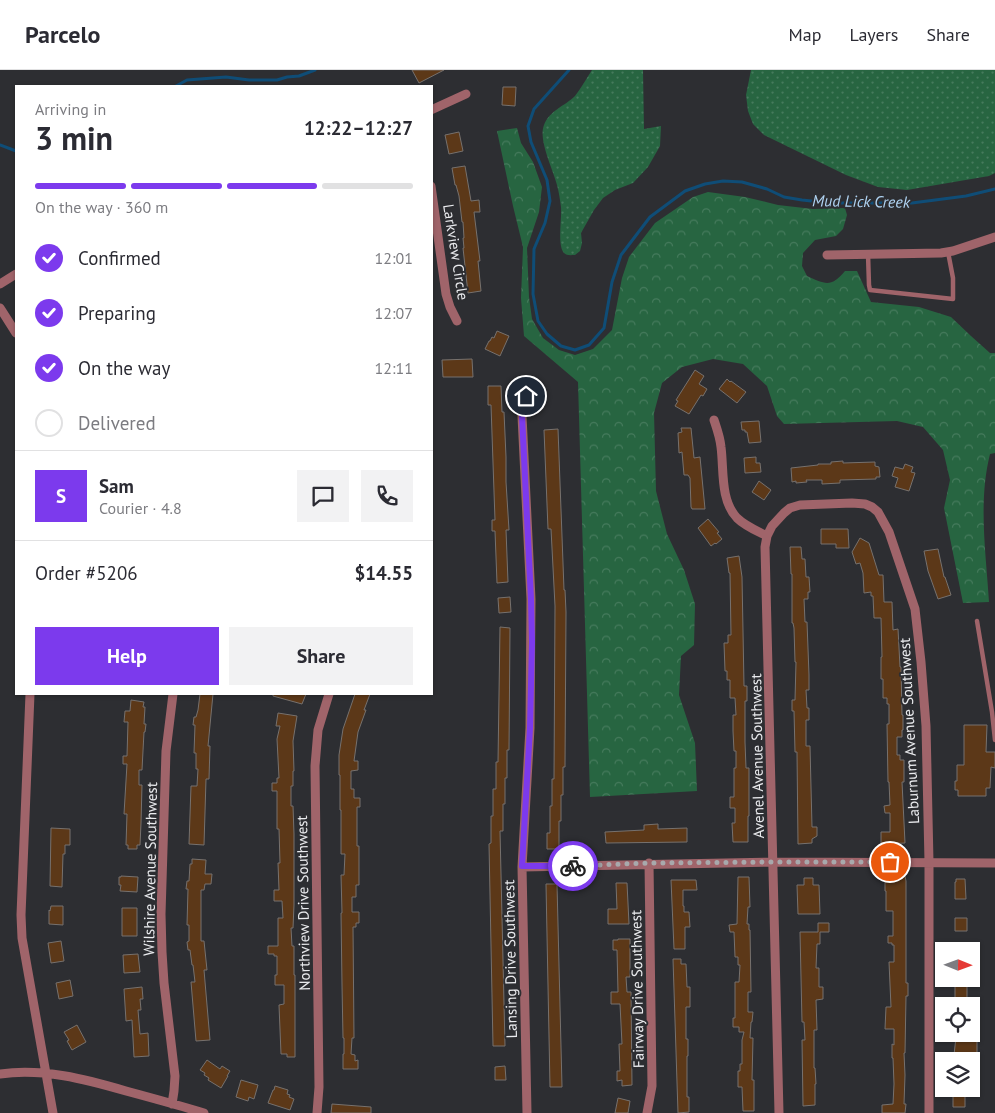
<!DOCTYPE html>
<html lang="en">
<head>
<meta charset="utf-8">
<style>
	:root { --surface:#fff; --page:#f2f2f3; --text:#2b2b33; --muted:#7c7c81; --line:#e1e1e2; --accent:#7c3aed }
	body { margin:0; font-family:"PT Sans",sans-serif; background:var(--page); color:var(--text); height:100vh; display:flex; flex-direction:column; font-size:19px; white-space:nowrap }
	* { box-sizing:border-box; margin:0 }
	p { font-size:16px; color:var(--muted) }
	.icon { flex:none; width:28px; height:28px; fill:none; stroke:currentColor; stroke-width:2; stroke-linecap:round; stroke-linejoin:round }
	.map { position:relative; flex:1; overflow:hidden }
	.sheet { position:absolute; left:15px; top:15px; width:418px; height:610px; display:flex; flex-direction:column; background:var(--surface); border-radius:0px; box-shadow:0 1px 4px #0004 }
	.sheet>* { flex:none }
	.needle { width:32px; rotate:91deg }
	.tools { position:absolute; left:935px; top:872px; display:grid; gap:10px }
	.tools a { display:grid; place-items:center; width:45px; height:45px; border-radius:0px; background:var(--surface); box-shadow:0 1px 4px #0004; font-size:25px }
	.pin { position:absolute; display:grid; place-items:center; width:42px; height:42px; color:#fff; margin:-21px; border:2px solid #fff; border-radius:50%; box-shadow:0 1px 5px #0007 }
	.courier { position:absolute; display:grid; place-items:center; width:50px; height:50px; margin:-25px; border:4px solid #7c3aed; border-radius:50%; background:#fff; color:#222; box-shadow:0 1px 6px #0007 }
	.headline em { font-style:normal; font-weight:700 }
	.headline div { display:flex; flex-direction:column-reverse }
	.headline { display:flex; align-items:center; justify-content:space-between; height:85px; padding:0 20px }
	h1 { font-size:32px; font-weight:700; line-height:38px }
	.bar { display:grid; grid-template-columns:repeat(4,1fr); gap:8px 5px; align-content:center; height:60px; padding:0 20px }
	.bar i { height:6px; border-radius:4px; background:var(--line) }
	.bar .current { background:var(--accent) }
	.bar p { grid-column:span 4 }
	.line { display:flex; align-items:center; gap:12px; padding:0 20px; border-top:1px solid var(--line) }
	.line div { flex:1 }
	.round { display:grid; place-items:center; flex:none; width:52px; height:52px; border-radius:0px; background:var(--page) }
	ol { padding:0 20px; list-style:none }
	li { display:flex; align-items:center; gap:15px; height:55px }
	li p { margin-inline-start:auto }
	li .icon { padding:5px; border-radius:50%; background:var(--accent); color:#fff; stroke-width:4 }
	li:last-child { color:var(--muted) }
	li i { width:28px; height:28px; border:2px solid var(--line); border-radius:50% }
	.action { display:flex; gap:10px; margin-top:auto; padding:10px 20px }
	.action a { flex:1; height:58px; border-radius:0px; background:var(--accent); color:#fff; font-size:20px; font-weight:700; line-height:58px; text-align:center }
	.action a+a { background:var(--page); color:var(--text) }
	header { display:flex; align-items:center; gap:30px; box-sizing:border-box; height:70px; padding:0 25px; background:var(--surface); border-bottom:1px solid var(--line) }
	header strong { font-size:24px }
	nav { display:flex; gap:28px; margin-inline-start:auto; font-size:18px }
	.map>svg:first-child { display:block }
	.green { fill:url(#green-dots) }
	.forest { fill:url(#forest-crowns) }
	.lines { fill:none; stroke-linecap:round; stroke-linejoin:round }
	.stream { stroke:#0f4d77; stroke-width:3 }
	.building { fill:#5c3818; stroke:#76716e }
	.service { stroke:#a0646a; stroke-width:4.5 }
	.minor { stroke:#a0646a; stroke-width:9 }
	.done { stroke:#a8a9ac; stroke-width:5; stroke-dasharray:0 9 }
	.route { stroke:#7c3aed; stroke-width:6 }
	.labels { text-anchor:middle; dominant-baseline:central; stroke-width:4; stroke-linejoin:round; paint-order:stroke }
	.street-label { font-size:15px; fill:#eaebee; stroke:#2d2e32 }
	.water-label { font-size:16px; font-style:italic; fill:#b0d4f3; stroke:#2d2e32 }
</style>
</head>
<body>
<header>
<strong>Parcelo</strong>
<nav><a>Map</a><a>Layers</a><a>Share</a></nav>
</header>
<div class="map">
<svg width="995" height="1043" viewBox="0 0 995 1043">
	<defs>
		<pattern id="green-dots" width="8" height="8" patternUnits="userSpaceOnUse" patternTransform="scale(1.25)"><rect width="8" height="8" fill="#276541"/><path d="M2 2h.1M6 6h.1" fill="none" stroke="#467b5d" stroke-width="1.8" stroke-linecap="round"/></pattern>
		<pattern id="forest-crowns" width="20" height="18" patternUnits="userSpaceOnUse" patternTransform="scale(1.25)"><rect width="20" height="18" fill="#276541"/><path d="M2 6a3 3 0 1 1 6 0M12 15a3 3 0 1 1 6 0" fill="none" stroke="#467b5d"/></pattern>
	</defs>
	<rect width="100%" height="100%" fill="#2d2e32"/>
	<path class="green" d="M592,0H643L644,59L661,56L660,76L648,97L633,113L615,120L603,128L594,140L581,163L582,173L580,181L575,185C571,185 567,186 564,183C557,175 562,149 561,137C560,130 559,122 557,115C553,99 538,70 544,55C550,40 565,36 575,26C581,18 587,8 592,0Z
		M751,0H995V103L989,106L907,120L878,117L846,105L764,65L753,54L748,41L746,25Z"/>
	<path class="forest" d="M517,58L521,73L533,92L542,117L539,142L527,178L529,227L532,249L543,268L559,280L575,285L593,279L612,260L622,208L629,187L655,153L693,127L708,122L745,127L778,135L813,139L845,138L847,145L843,159L836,166L815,170L803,183L802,196L807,206C825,214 831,218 845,201H857L871,232L919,237L951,247L971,266L990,283H995V383L990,384C978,432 986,483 989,532L963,533L944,438L950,410L943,380L923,357L897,351L784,354L777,346L767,316L743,294L713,289L682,297L662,313L654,343L656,421L667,464L684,500L695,534L694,575L681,586L679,625L695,673L697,721L590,727L578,312L524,266L521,228L523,177L513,136L497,61Z"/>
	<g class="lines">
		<path class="stream" d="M569,0L534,39L528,56L531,72L547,110L550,131L545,153L534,179L533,224L538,251L547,264L561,276L575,280L589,275L604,258L612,212L621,185L650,147L685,121L705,114L723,111L742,112L767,119L784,127L802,130L830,133H912L966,126L995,119
			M176,16L187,10L226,7L249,10H277L287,7L299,6L315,0
			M0,75L16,81"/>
	</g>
	<path class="building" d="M412,0H444L419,13Z
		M503,17H516L515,36L502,35Z
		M459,62L463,81L449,84L445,65Z
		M465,96L471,131L479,130L480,142H474L480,191H478L481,221L468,223L463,178H464L463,168H464L463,152H462L459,126L456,115H455L452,98Z
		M497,261L509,266L500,286L485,279L489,271H490L492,267L494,268Z
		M472,289L473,307H443L442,290Z
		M695,300L704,306L699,314L707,319L703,326L701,325L689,344L675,336L678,331L676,330Z
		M727,309L730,312L731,311L746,322L737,333L719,319Z
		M488,316H501L502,342H504L506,387V412L509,460H506L508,512L497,513L495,461H492V450H495L491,335H488Z
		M759,351L761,372L749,373L747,362H745V360H742L741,352Z
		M681,358H691L694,388L700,387L705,439H692L691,437L690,408L688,405H684L682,382L679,383L678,363L682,362Z
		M558,359L564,520H565L566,542L565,697H563V725H561V751H559V779H547V763H550V736H552V709H554L555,536L551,459H548L544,360Z
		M756,387V393H760L761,402L745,403L744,388Z
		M843,391V393L875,392V396L879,397L880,407H876V409L840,410V413L822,414V410H806L807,412L796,413V411L792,412L791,398L818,395V394H831V392Z
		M905,394L913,397L911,402L915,403L909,421L895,417L898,408L892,406L895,397L903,399Z
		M759,411L771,420L764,430L752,422Z
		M708,449L719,462L717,463L722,469L716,474L715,473L711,476L698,458Z
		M821,459H848L849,478H836V474H821Z
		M860,468L869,473L879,505H883L884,532H892L893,560L898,559L900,597H901L902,645H903V660H902V667H897V685H900V690H904V712H902L905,773L881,774V762H890V743H885L884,736L890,735L889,712H888L887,654H889V634H887V628H883V609H881V587H882L881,548H874L873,526H871V522L864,523L863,503L860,493L856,494L852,482Z
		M790,477H801L802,489H805L806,507H809L810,522H808V529H804L805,552H807L809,605V620H806L807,638H809V650H806V676H810L812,757H817V766L812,769V773L798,774L797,682H795L794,641H792V630H795L796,592H795L794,558L793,553H792V504H791Z
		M938,479L944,507H945L951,525L938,529L928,501L924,481Z
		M739,486L742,507L744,616H747V631H745V672L746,698H749V746H748V772H733L732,753H735V738H730V727H734V698H736V681H734L733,661V645H736L735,628H730V610H727V601H725L724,573H728V565H731L730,503H729L727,488Z
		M510,527L511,542L499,543L498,528Z
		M500,557L510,558L509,680H507V708H505V734H503V761H500L505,976H493L489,774L491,773V746H493V719H496V692H498Z
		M200,624H213L208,676H210L209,709H206L204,775L189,774L191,716H197L198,699H196V683H194L195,655H193L194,647H196L198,640Z
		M273,624H306L302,634L273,626Z
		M355,624H370L364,640H366L358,662L354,691H358V700L351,701V719H354V728H360V737H357V776H359V815H356V827H352V842H359V853H356V857H353L354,968H352L351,984L355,985V991L358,990V999H343V984H344V968H343L342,915L341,843H342L341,805H344L345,784H341V740H340V705H339V685L343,659Z
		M131,630L144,632L143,637H145L144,654H146L145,662H144L142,700H139V715H142L141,753L140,775H137V779H128V775H126L127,744H124L127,694H123V686H127L128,652H124L125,641H130Z
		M278,643L297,646L293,671L294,701H293V716H291V736H293L294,764V835L293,858H291L292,876H294V905H295V987H287V984H281L279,935L284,934V915H275V905H277V886H274V884H268V876H278V848H283L282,831H274V820H279L278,793H280L279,759H277V721H272V713H277V708H279L277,669L280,656H276Z
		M964,655H987L986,682H995V698L991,697L990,718H986V726H958V720H955V711H957V695H964Z
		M658,754V759L687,758V772L606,773L605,762L644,760V755Z
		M51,758L70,759V775H65V784H63L62,817L50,816Z
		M192,789L206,790L205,804H212L211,814H205L204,820H201V871H204L207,900H204L210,970L196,971L191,912H195L193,895H192L190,880H188L187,872L189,871V855H187L188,819H186L187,811H189L190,794H192Z
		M121,806L138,807L137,822L120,821L121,815H119V807H121Z
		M890,806H905L906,811V913H908V926H906L905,983H904L905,1005L904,1034H906L905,1043H882V1035L893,1034L894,1014L893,988H892V974L894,975V959H885L886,937H891L889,892H894V875H892V873H888V866H893V841H886V821H885V808H890Z
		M738,807H749L750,837H748L747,854H749V860H750L751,922H748V942H753L752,952H751L750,968H753L752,1010H754V1041H743L742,1017H738V1001H740V994H742V970L744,962H739V957H733V948H735V912H739L740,895H738V887H735L734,862H730L729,855L737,854Z
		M804,808H813V815H819L820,844H798L797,815H804Z
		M956,809H965L966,829H955V812H956Z
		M671,810H696L697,820H683V836H684V842H689L690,857H685V879H674Z
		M616,813H627L629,854H608V839H617Z
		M546,814H557L562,1017H550Z
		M51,836H63V855L49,854V840L50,841Z
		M122,838H137V866H122Z
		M955,848H967V861H955Z
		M818,853H829V862H820V874H817L816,898H819V917H823V929L816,930L817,960H814V998H815L816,1014H815V1035L803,1036L802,970H805L804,952H802L800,862H818Z
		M618,869H630V907H626L627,922H631L632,1015L622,1016V1010L617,1011V1001H620L619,974H622L620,934H611V922H618L617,880H613V870H618Z
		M61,871L64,891L51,893L48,873Z
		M138,884L140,902L124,903L123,885Z
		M673,889H681V894H686L687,917H690V937H686V969H688V986H687V1027H689V1042L678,1043Z
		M70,910L73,926L59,929L56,913Z
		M955,912H967V932L955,933Z
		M142,917L143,929H140L141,940H138L140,964L148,963L149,986L134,987L132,950L126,951L124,919Z
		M77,955L86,972L72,980L67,971L69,970L64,962Z
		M956,967H974V969H977V986L957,987V986L954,985Z
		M207,990L220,999L222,996L230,1001L227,1006H228L221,1018L208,1010L209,1008L204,1005L205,1003L200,1000Z
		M505,996L506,1010H495V997Z
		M241,1010L258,1015L254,1029L249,1027L248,1031L236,1027Z
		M275,1016L288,1020L287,1024L290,1025L289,1027L294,1029L290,1040L268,1033L273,1020H274Z
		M953,1022H965V1037H953Z
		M618,1028L630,1031L628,1043H615Z
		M332,1034L371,1037V1043H331Z"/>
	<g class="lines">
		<path class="service" d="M868,184L869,215L870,220L953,229V208L948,182
			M977,551L992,642L995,670"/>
		<path class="minor" d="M431,40L466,24
			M431,116L446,224L450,237L457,251
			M827,185L941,183L953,181L995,167
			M0,214L16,204
			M0,238L16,263
			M714,350C717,359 720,367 721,377C724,400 720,430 737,448C745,456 757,461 767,466
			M30,624L21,845L22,868L53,1043
			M522,797L773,792L995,793
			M0,1004C43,998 85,1009 126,1021C152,1028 178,1035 204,1043
			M172,1034L174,1021L175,1006L164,913L162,882L161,844L166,681L173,624
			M317,1043L319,1017L315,696L318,660L329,624
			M527,1043L522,797L530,658L531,529L522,346C523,335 526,326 532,317
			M647,1043L652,1016L649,793
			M779,1043L765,477L767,466L772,456L784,443L790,438L800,435L852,433L865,434L872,437L878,442L889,462L915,539L921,592L926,656L929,792V1043"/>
	</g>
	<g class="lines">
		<path class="done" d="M573,796L649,793L773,792H890"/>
		<path class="route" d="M526,326L523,337L522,346L531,529L532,572L530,658L522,796H573"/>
	</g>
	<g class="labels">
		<g class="street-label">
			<text transform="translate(456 182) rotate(81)">Larkview Circle</text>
			<text transform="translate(909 661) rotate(-93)">Laburnum Avenue Southwest</text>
			<text transform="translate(757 686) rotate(-91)">Avenel Avenue Southwest</text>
			<text transform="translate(150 799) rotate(-89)">Wilshire Avenue Southwest</text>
			<text transform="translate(303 833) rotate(-91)">Northview Drive Southwest</text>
			<text transform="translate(510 889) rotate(-91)">Lansing Drive Southwest</text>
			<text transform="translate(637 919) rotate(-91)">Fairway Drive Southwest</text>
		</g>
		<g class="water-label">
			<text transform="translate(861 131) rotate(1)">Mud Lick Creek</text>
		</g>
	</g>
</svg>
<div class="tools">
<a><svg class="needle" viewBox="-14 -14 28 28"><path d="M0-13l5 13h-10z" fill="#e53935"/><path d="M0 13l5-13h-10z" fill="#7c7c81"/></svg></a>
<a><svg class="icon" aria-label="locate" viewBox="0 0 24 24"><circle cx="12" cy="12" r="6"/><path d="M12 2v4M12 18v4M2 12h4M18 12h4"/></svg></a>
<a><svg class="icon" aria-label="layers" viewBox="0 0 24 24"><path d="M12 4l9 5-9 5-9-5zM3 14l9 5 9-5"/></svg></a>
</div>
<div class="pin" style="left:890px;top:792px;background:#ea580c"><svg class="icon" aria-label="bag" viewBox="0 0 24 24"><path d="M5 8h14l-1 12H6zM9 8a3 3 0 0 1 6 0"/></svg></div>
<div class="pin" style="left:526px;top:326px;background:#1f2937"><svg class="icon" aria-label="home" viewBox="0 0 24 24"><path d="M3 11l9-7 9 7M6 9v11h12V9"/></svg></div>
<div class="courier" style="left:573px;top:796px"><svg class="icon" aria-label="bike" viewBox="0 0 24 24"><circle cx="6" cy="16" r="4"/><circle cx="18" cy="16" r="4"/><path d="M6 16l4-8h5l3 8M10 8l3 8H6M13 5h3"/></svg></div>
<section class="sheet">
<div class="headline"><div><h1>3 min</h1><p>Arriving in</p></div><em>12:22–12:27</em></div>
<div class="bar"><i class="current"></i><i class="current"></i><i class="current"></i><i></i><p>On the way · 360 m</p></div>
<ol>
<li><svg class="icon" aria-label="check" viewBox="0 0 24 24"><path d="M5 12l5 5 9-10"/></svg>Confirmed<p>12:01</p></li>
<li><svg class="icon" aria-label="check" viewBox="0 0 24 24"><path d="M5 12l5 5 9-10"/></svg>Preparing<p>12:07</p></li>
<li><svg class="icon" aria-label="check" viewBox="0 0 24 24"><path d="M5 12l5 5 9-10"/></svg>On the way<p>12:11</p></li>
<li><i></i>Delivered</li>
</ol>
<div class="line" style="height:90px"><b class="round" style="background:var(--accent);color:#fff">S</b><div><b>Sam</b><p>Courier · 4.8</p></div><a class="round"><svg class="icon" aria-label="chat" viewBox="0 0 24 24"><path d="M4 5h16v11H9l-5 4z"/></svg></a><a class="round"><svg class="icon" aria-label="phone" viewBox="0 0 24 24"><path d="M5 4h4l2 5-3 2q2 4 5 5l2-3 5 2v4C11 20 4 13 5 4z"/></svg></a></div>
<div class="line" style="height:65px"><div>Order #5206</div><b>$14.55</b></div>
<div class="action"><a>Help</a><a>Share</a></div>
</section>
</div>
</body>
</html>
